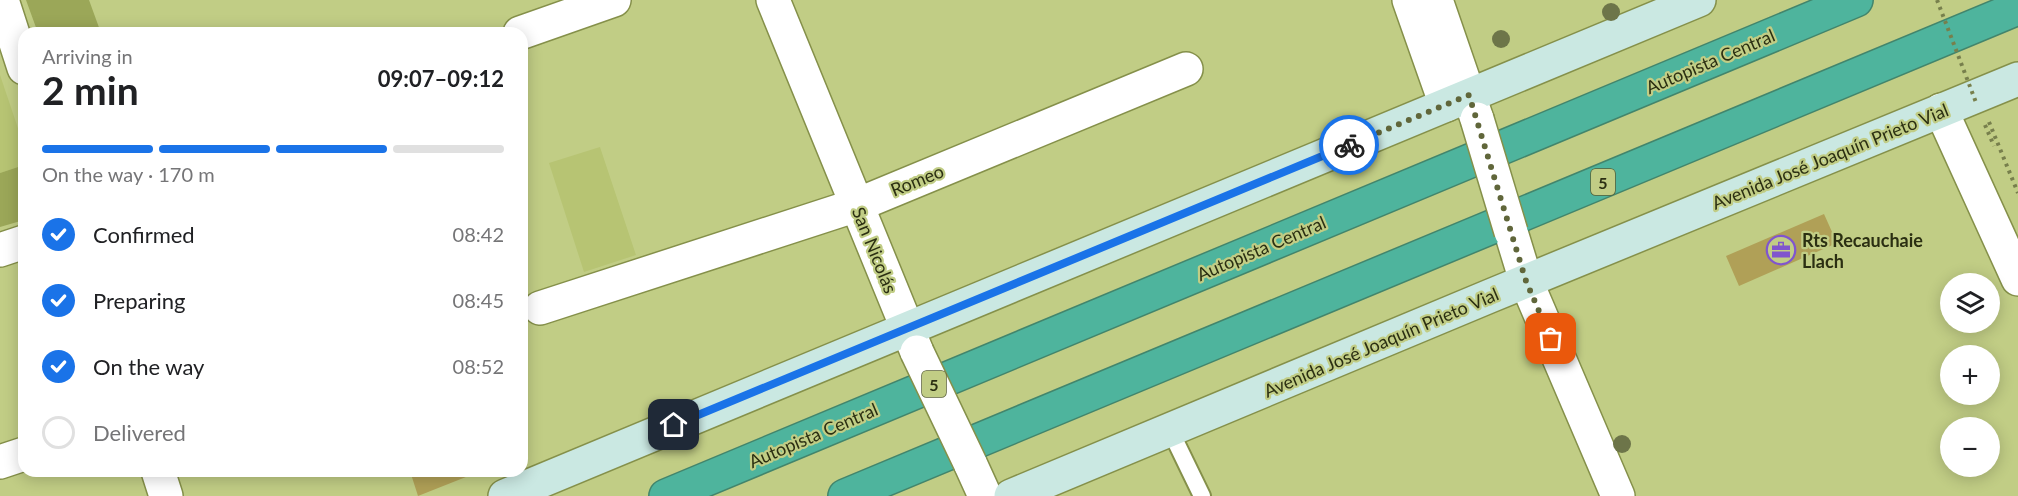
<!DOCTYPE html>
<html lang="en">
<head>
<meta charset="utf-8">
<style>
	:root { --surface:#fff; --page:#f6f6f6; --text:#202124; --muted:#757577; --line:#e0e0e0; --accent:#1a73e8 }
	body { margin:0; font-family:Lato,sans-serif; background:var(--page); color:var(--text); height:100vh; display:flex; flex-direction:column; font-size:22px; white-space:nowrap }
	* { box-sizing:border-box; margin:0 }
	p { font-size:20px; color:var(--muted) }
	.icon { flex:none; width:33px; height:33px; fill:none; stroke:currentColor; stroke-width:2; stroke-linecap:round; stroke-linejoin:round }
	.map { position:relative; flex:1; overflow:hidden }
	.sheet { position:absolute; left:18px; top:27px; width:510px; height:450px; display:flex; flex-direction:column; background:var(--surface); border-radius:18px; box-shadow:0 3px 15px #0003 }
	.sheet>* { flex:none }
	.fabs { position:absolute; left:1940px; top:273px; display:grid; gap:12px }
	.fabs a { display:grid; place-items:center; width:60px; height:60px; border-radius:50%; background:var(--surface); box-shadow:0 3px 15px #0003; font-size:30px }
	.pin { position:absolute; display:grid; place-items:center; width:51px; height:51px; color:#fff; margin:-26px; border-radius:12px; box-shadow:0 3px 9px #0006 }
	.courier { position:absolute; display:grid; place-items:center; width:60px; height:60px; margin:-30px; border:4px solid #1a73e8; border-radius:50%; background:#fff; color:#222; box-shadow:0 2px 8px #0007 }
	.head em { font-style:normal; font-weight:700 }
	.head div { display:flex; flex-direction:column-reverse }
	.head { display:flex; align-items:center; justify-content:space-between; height:102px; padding:0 24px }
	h1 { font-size:39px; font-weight:700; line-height:45px }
	.bar { display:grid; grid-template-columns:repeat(4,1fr); gap:9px 6px; align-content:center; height:72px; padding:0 24px }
	.bar i { height:8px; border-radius:4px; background:var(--line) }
	.bar .active { background:var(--accent) }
	.bar p { grid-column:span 4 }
	ol { padding:0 24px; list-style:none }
	li { display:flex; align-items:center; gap:18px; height:66px }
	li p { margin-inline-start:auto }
	li .icon { padding:6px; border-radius:50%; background:var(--accent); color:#fff; stroke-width:4 }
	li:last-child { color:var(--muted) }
	li i { width:33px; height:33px; border:3px solid var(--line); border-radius:50% }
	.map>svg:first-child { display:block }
	.built { fill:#b7c473 }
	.green { fill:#9ba758 }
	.building { fill:#b0a057 }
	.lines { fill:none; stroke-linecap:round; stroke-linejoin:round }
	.service-casing { stroke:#85904a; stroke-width:20 }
	.minor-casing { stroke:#85904a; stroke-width:36 }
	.tertiary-casing { stroke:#85904a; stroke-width:36 }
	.secondary-casing { stroke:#85904a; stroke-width:36 }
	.motorway-casing { stroke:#42856c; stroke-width:36 }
	.path { stroke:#777f4c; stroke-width:4; stroke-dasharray:3 4.5; stroke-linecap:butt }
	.service { stroke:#fff; stroke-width:16 }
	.minor { stroke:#fff; stroke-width:33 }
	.tertiary { stroke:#fff; stroke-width:33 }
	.secondary { stroke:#cae8e2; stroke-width:33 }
	.motorway { stroke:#4eb49d; stroke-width:33 }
	.tertiary-bridge-casing { stroke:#85904a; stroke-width:36; stroke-linecap:butt }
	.path-bridge { stroke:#777f4c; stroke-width:4; stroke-dasharray:3 4.5; stroke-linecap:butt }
	.tertiary-bridge { stroke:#fff; stroke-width:33 }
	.tree { fill:#6d7549 }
	.done { stroke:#60663a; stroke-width:6; stroke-dasharray:0 10.8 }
	.route { stroke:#1a73e8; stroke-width:8 }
	.labels { text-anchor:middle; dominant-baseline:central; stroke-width:4.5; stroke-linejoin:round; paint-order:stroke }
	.shield { fill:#c1cd85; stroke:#585e34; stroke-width:1.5 }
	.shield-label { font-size:16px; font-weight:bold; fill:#2b2f12 }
	.street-label { font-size:18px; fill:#2b2f12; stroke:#c1cd85 }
	.poi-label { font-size:18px; font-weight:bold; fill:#2b2f12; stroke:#c1cd85; text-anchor:start }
</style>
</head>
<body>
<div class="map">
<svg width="2018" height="496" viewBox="0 0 2018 496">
	<rect width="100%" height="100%" fill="#c1cd85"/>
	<path class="built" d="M0,75L24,146V165L0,173Z
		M600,147L636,255L584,272L549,163Z"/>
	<path class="green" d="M26,0H89L101,33H38Z
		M24,165V220L0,227V173Z"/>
	<path class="building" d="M1824,214L1837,243L1739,286L1726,256Z
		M410,471H481L418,496Z"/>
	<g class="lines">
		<g class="service-casing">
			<path id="service" d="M1170,430L1202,496"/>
		</g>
		<g class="minor-casing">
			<path id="minor" d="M2,0L24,68
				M520,33L614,0
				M1941,110L2018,279
				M0,250L24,242
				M540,308L857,205L1186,69
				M0,462L24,454
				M158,471L166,496"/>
		</g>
		<g class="tertiary-casing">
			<path id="tertiary" d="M773,0L917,352
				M1409,0L1446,105
				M1436,0L1477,119
				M1511,232L1526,281L1618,496
				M970,463L985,496"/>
		</g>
		<g class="secondary-casing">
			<path id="secondary" d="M505,496L1699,0
				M1011,496L1490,296L2018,79"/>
		</g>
		<g class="motorway-casing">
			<path id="motorway" d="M666,496L1856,0
				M845,496L2018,8"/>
		</g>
		<path class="path" d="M1989,122L2018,193
			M1985,125L1994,146"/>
		<use href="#service" class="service"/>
		<use href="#minor" class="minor"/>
		<use href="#tertiary" class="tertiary"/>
		<use href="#secondary" class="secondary"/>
		<use href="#motorway" class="motorway"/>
		<g class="tertiary-bridge-casing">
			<path id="tertiary-bridge" d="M1477,119L1511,232
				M917,352L970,463"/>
		</g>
		<path class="path-bridge" d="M1937,0L1977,105"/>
		<use href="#tertiary-bridge" class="tertiary-bridge"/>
	</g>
	<g class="tree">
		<circle cx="1611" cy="12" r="9"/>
		<circle cx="1501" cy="39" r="9"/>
		<circle cx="1622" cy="444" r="9"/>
	</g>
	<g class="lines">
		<path class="done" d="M1349,145L1469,95L1526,281L1551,339"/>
		<path class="route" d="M674,425L1349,145"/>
	</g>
	<defs>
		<g id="office-ring" transform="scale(1.5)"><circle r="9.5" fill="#c1cd85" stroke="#8055ce" stroke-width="1.5"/><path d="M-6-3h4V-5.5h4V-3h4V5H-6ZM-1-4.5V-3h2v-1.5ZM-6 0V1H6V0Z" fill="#8055ce"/></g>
	</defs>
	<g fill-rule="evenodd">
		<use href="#office-ring" x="1781" y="250"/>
	</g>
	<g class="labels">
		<g class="shield">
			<rect x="1591" y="169" width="24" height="26" rx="4.5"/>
			<rect x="922" y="371" width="24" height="26" rx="4.5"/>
		</g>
		<g class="shield-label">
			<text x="1603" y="182">5</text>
			<text x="934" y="384">5</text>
		</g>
		<g class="street-label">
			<text transform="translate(1710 61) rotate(-23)">Autopista Central</text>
			<text transform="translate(1830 156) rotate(-22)">Avenida José Joaquín Prieto Vial</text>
			<text transform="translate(917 180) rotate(-22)">Romeo</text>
			<text transform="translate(1261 248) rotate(-23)">Autopista Central</text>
			<text transform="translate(875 250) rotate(68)">San Nicolás</text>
			<text transform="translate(1381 342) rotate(-23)">Avenida José Joaquín Prieto Vial</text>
			<text transform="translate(813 435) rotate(-23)">Autopista Central</text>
		</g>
		<g class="poi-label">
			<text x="1802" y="240">Rts Recauchaie<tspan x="1802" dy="21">Llach</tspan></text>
		</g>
	</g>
</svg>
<div class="fabs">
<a><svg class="icon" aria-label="layers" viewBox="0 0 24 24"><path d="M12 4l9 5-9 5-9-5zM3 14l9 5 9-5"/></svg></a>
<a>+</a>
<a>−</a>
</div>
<div class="pin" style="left:1551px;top:339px;background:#ea580c"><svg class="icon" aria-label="bag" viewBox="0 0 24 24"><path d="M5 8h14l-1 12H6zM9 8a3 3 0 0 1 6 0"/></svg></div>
<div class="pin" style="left:674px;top:425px;background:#1f2937"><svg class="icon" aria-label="home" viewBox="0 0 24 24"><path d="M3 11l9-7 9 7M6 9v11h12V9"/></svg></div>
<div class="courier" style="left:1349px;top:145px"><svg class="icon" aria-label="bike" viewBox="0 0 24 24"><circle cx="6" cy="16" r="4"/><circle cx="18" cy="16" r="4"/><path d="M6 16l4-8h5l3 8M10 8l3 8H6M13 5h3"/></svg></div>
<section class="sheet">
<div class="head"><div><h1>2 min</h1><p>Arriving in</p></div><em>09:07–09:12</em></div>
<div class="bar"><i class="active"></i><i class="active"></i><i class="active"></i><i></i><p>On the way · 170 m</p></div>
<ol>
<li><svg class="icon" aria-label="check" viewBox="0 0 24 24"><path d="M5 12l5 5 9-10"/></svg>Confirmed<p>08:42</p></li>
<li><svg class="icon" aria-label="check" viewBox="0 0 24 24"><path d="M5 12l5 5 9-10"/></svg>Preparing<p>08:45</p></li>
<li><svg class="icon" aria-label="check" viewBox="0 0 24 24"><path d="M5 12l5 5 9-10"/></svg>On the way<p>08:52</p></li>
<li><i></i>Delivered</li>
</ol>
</section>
</div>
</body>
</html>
